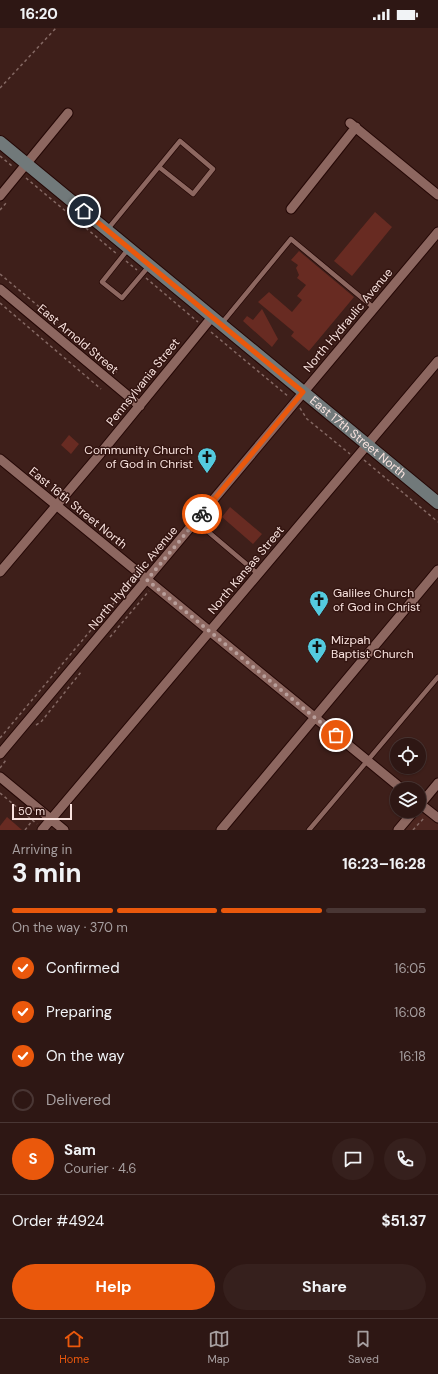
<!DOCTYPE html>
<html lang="en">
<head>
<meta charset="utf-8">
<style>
	:root { --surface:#2e1714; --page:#36201d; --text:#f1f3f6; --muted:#a79fa0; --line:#493634; --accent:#ea580c }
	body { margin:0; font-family:"DM Sans",sans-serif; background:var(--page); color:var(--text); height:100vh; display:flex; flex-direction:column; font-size:15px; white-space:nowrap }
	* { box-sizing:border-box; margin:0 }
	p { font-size:13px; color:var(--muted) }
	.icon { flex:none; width:22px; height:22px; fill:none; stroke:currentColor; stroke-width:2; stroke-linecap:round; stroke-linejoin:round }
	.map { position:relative; height:802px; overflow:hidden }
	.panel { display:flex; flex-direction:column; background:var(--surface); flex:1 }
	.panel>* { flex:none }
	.fabs { position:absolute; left:390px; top:710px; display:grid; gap:8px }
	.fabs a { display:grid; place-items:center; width:36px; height:36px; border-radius:50%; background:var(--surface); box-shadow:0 1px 3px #0004,0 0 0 1px var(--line); font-size:20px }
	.scale { position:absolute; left:12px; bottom:10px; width:60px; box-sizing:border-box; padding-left:4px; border:2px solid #f9e3df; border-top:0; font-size:11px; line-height:14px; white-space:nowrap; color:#f9e3df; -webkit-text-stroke:3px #341511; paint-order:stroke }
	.pin { position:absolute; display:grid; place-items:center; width:34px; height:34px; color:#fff; margin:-17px; border:2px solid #fff; border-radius:50%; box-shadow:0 1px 4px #0007 }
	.courier { position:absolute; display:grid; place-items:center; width:40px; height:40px; margin:-20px; border:3px solid #ea580c; border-radius:50%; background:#fff; color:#222; box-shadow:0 1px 5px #0007 }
	.head em { font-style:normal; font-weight:700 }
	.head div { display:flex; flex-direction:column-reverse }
	.head { display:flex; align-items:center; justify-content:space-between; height:68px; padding:0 12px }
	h1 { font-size:26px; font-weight:700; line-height:30px }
	.bar { display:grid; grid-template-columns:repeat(4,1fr); gap:6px 4px; align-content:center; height:48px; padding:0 12px }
	.bar i { height:5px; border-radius:3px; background:var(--line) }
	.bar .on { background:var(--accent) }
	.bar p { grid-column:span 4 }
	.line { display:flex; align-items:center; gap:10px; padding:0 12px; border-top:1px solid var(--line) }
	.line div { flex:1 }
	.round { display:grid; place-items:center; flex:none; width:42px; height:42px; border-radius:21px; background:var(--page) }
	ol { padding:0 12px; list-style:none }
	li { display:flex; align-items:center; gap:12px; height:44px }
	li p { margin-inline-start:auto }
	li .icon { padding:4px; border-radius:50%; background:var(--accent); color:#fff; stroke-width:4 }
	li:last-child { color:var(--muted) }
	li i { width:22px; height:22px; border:2px solid var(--line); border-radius:50% }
	.cta { display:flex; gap:8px; margin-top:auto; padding:8px 12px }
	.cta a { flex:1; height:46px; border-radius:24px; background:var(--accent); color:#fff; font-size:16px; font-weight:700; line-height:46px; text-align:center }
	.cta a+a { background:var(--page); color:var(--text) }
	.status { display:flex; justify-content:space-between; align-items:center; height:28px; padding:0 20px; background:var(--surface); direction:ltr }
	.status svg { height:11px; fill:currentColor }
	.tab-bar { display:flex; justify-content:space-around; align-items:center; height:56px; border-top:1px solid var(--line); background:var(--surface); font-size:11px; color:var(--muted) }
	.tab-bar a { display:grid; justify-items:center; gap:2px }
	.tab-bar .on { color:var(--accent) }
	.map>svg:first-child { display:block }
	.built { fill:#4d2620 }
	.building { fill:#682b22 }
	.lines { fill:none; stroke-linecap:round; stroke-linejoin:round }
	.lane-casing { stroke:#240705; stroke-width:6 }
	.street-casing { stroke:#240705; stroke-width:11 }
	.secondary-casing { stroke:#240705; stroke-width:14 }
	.path { stroke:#846863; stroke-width:1.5; stroke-dasharray:3 3; stroke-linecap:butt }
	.lane { stroke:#8d6760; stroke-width:4.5 }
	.street { stroke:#8d6760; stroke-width:9 }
	.secondary { stroke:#71797a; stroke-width:12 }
	.done { stroke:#b89e9a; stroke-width:4; stroke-dasharray:0 7.2 }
	.route { stroke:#ea580c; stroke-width:5 }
	.labels { text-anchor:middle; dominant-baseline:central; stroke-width:3; stroke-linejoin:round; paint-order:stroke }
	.street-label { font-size:12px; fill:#f9e3df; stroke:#341511 }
	.poi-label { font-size:12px; fill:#f9e3df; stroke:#341511; text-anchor:start }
</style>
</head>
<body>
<div class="status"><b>16:20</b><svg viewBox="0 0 49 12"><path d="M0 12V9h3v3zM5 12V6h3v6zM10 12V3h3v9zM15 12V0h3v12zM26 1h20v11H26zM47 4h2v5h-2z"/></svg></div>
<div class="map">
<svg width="438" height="802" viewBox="0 0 438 802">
	<rect width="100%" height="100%" fill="#3e1f1a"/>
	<path class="built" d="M421,784L438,796V802H403L417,785Z"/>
	<path class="building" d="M375,184L392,199L352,248L334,233Z
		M299,223L354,269L309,323L291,308L294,304L258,274L269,264L292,284L302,272L297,268L306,257L297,250L299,247L296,240L298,237L291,232Z
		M262,281L278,311L272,319L243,293L247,288L253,292Z
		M69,407L79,416L71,426L61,417Z
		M230,479L262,506L253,516L222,489Z
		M7,789L22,802H0V798Z"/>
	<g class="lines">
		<g class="lane-casing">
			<path id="lane" d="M107,202L180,113L213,141L193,166L159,139
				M129,220L102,254L122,270L149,238
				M222,295L291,211L374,280
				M205,501L258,546
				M309,802L438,649"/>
		</g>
		<g class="street-casing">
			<path id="street" d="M350,95L438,167
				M0,168L68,85
				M291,181L356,99
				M0,261L140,378
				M0,431L402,761
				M0,544L100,426L212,289
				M0,726L438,204
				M0,749L64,802
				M419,775L438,790
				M419,778L438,755
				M42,802L438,333
				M221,802L438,542
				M398,802L414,783"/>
		</g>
		<g class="secondary-casing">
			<g id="secondary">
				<path id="s1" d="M0,114L438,475"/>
			</g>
		</g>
		<path class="path" d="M0,60L56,0
			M0,128L12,138
			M26,150L117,226
			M0,182L6,175
			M126,233L137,242
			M0,246L117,344
			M146,250L198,294
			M0,275L101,361
			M211,304L289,369
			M300,380L307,391L350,426
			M364,432L438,494
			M110,609L149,563
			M36,697L41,694L81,644
			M0,710L134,551
			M0,740L6,732
			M0,765L37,796
			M25,802L32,793
			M413,802L424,790"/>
		<use href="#lane" class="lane"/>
		<use href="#street" class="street"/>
		<use href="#secondary" class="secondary"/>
	</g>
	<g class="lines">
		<path class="done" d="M202,486L147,552L336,707"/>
		<path class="route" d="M84,183L303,364L202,486"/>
	</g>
	<defs>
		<g id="church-pin" transform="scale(1)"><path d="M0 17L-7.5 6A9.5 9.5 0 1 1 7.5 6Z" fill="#54cade" stroke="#341511"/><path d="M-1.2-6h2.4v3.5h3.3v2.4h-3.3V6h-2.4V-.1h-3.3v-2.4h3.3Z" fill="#111"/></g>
	</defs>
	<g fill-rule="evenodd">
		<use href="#church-pin" x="207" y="429"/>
		<use href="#church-pin" x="319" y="572"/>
		<use href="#church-pin" x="317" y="619"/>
	</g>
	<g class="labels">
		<g class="street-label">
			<text transform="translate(348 292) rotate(-50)">North Hydraulic Avenue</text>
			<text transform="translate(78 311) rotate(40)">East Arnold Street</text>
			<text transform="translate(143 354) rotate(-51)">Pennsylvania Street</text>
			<text stroke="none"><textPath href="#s1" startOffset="464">East 17th Street North</textPath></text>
			<text transform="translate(78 480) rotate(39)">East 16th Street North</text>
			<text transform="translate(246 542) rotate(-50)">North Kansas Street</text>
			<text transform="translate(133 550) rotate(-50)">North Hydraulic Avenue</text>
		</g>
		<g class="poi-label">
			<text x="193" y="422" text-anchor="end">Community Church<tspan x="193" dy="14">of God in Christ</tspan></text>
			<text x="333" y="565">Galilee Church<tspan x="333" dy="14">of God in Christ</tspan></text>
			<text x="331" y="612">Mizpah<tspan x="331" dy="14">Baptist Church</tspan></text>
		</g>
	</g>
</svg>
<div class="fabs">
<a><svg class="icon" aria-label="locate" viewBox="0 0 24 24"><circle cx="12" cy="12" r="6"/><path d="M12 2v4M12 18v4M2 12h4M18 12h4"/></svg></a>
<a><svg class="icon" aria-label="layers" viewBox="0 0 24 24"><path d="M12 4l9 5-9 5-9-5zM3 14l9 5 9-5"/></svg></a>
</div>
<div class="scale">50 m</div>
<div class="pin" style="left:336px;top:707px;background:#ea580c"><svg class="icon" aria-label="bag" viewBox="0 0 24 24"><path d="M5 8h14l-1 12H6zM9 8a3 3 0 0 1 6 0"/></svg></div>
<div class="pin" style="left:84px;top:183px;background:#1f2937"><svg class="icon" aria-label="home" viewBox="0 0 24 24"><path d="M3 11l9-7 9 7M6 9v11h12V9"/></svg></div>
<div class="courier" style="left:202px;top:486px"><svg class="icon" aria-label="bike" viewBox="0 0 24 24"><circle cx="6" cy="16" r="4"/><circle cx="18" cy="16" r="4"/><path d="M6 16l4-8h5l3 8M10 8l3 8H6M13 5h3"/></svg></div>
</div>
<section class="panel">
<div class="head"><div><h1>3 min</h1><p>Arriving in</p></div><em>16:23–16:28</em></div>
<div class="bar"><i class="on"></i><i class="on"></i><i class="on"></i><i></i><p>On the way · 370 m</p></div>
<ol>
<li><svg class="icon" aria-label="check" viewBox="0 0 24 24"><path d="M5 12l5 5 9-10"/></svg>Confirmed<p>16:05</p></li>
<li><svg class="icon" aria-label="check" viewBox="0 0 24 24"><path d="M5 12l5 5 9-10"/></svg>Preparing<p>16:08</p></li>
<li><svg class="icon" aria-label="check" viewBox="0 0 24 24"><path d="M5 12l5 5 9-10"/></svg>On the way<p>16:18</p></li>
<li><i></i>Delivered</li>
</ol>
<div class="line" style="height:72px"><b class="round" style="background:var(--accent);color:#fff">S</b><div><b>Sam</b><p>Courier · 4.6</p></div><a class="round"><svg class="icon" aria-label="chat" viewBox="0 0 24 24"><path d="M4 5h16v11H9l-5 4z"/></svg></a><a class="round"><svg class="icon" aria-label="phone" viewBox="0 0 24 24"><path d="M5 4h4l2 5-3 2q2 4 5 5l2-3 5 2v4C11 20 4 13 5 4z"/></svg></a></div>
<div class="line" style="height:52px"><div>Order #4924</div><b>$51.37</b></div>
<div class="cta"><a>Help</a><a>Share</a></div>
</section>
<nav class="tab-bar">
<a class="on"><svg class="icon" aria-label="home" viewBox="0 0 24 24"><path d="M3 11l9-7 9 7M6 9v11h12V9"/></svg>Home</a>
<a><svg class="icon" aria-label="map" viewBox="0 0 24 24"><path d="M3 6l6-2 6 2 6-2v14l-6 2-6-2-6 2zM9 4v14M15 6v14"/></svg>Map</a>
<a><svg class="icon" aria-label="saved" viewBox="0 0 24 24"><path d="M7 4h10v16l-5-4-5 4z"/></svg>Saved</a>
</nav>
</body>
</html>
